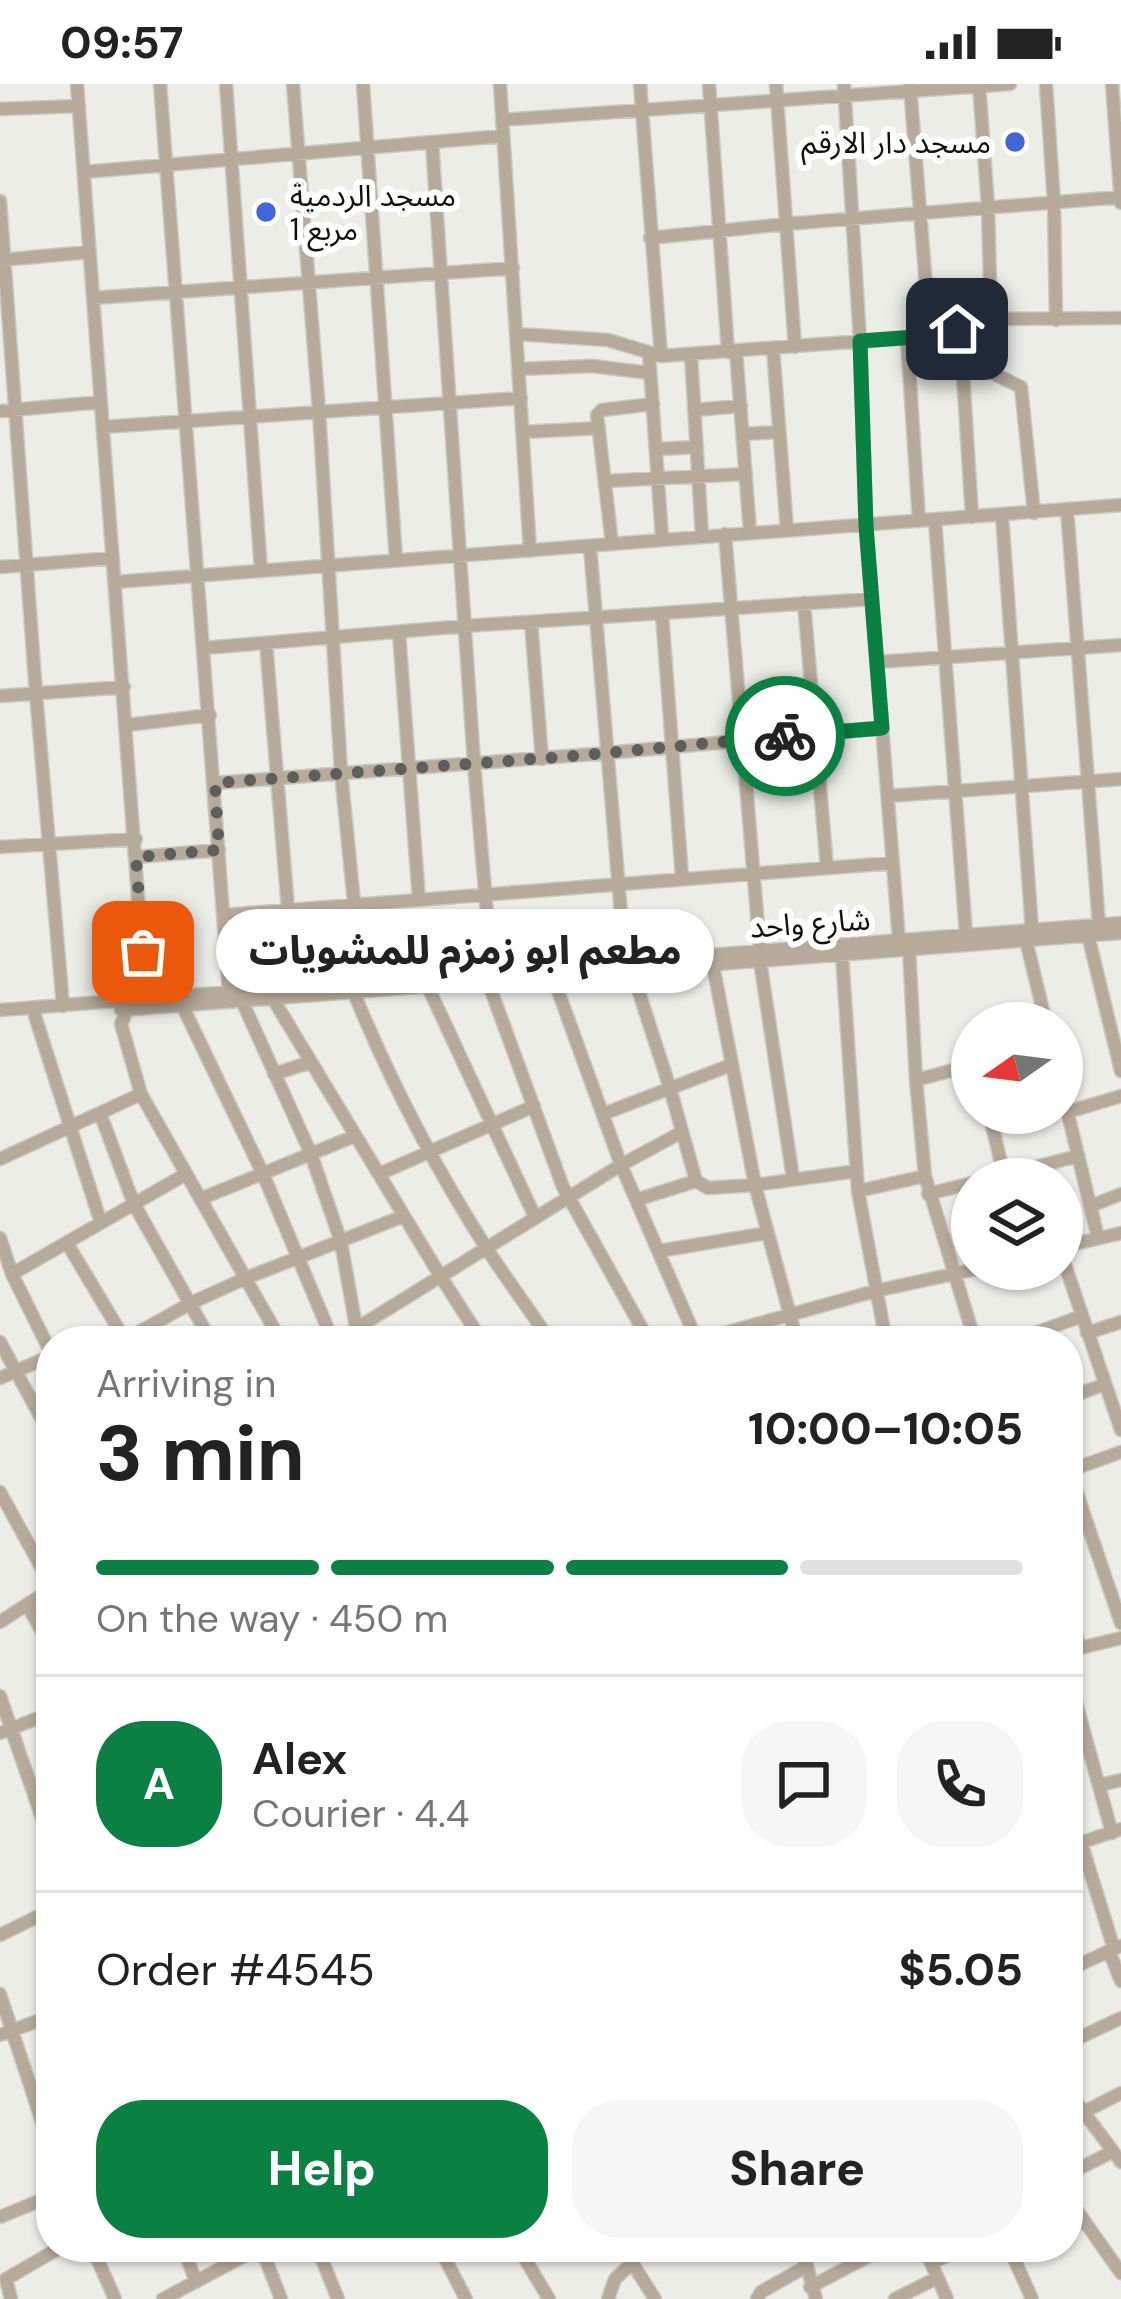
<!DOCTYPE html>
<html lang="en">
<head>
<meta charset="utf-8">
<style>
	:root { --surface:#fff; --page:#f6f6f6; --text:#222; --muted:#767676; --line:#e0e0e0; --accent:#0b8043 }
	body { margin:0; font-family:"DM Sans","Noto Sans Arabic",sans-serif; background:var(--page); color:var(--text); height:100vh; display:flex; flex-direction:column; font-size:45px; white-space:nowrap }
	* { box-sizing:border-box; margin:0 }
	p { font-size:39px; color:var(--muted) }
	.icon { flex:none; width:66px; height:66px; fill:none; stroke:currentColor; stroke-width:2; stroke-linecap:round; stroke-linejoin:round }
	.map { position:relative; flex:1; overflow:hidden }
	.sheet { position:absolute; left:36px; top:1242px; width:1047px; height:936px; display:flex; flex-direction:column; background:var(--surface); border-radius:48px; box-shadow:0 3px 9px #0004 }
	.sheet>* { flex:none }
	.needle { width:78px; rotate:256deg }
	.controls { position:absolute; left:951px; top:918px; display:grid; gap:24px }
	.controls a { display:grid; place-items:center; width:132px; height:132px; border-radius:50%; background:var(--surface); box-shadow:0 3px 9px #0004; font-size:60px }
	.pin { position:absolute; display:grid; place-items:center; width:102px; height:102px; color:#fff; margin:-51px; border-radius:24px; box-shadow:0 6px 18px #0006 }
	.courier { position:absolute; display:grid; place-items:center; width:120px; height:120px; margin:-60px; border:9px solid #0b8043; border-radius:50%; background:#fff; color:#222; box-shadow:0 3px 15px #0007 }
	.bubble { position:absolute; height:84px; border-radius:42px; background:var(--surface); box-shadow:0 3px 9px #0004; font-size:39px; font-weight:800; line-height:84px; text-align:center }
	.overview em { font-style:normal; font-weight:800 }
	.overview div { display:flex; flex-direction:column-reverse }
	.overview { display:flex; align-items:center; justify-content:space-between; height:204px; padding:0 60px }
	h1 { font-size:78px; font-weight:800; line-height:90px }
	.bar { display:grid; grid-template-columns:repeat(4,1fr); gap:18px 12px; align-content:center; height:144px; padding:0 60px }
	.bar i { height:15px; border-radius:9px; background:var(--line) }
	.bar .current { background:var(--accent) }
	.bar p { grid-column:span 4 }
	.line { display:flex; align-items:center; gap:30px; padding:0 60px; border-top:3px solid var(--line) }
	.line div { flex:1 }
	.round { display:grid; place-items:center; flex:none; width:126px; height:126px; border-radius:48px; background:var(--page) }
	.button { display:flex; gap:24px; margin-top:auto; padding:24px 60px }
	.button a { flex:1; height:138px; border-radius:48px; background:var(--accent); color:#fff; font-size:48px; font-weight:800; line-height:138px; text-align:center }
	.button a+a { background:var(--page); color:var(--text) }
	.status { display:flex; justify-content:space-between; align-items:center; height:84px; padding:0 60px; background:var(--surface); direction:ltr }
	.status svg { height:33px; fill:currentColor }
	.map>svg:first-child { display:block }
	.lines { fill:none; stroke-linecap:round; stroke-linejoin:round }
	.minor-casing { stroke:#cacac5; stroke-width:15 }
	.minor { stroke:#b7aa9a; stroke-width:12 }
	.done { stroke:#5e5e5b; stroke-width:12; stroke-dasharray:0 21.6 }
	.route { stroke:#0b8043; stroke-width:15 }
	.poi-dot { fill:#4266d8; stroke:#fffffe; stroke-width:4.5 }
	.labels { text-anchor:middle; dominant-baseline:central; stroke-width:12; stroke-linejoin:round; paint-order:stroke }
	.poi-label { font-size:30px; fill:#11110f; stroke:#fffffe; text-anchor:end }
	.street-label { font-size:30px; fill:#11110f; stroke:#fffffe }
</style>
</head>
<body>
<div class="status"><b>09:57</b><svg viewBox="0 0 49 12"><path d="M0 12V9h3v3zM5 12V6h3v6zM10 12V3h3v9zM15 12V0h3v12zM26 1h20v11H26zM47 4h2v5h-2z"/></svg></div>
<div class="map">
<svg width="1121" height="2215" viewBox="0 0 1121 2215">
	<rect width="100%" height="100%" fill="#edede8"/>
	<g class="lines">
		<g class="minor-casing">
			<path id="minor" d="M77,0L146,920
				M160,0L229,909
				M226,0L261,487
				M293,0L319,327L341,688L362,899
				M363,0L396,476
				M500,0L530,467
				M640,0L661,272
				M709,0L728,268
				M776,0L795,263
				M844,0L860,257L866,442L899,856
				M979,0L988,123L991,235
				M1046,0L1054,119L1056,236
				M1112,0L1121,119
				M910,2L930,252
				M0,25L79,22
				M502,36L1010,0
				M432,58L474,679L492,888
				M84,88L503,52
				M0,117L36,610L63,922
				M650,154L786,140L1121,113
				M1,176L89,168
				M93,214L513,184
				M957,245L962,274L972,433
				M517,250L608,256L661,272L930,252L991,235L1121,234
				M907,253L919,437
				M773,264L787,446
				M736,267L750,448
				M649,270L662,454
				M691,271L702,452
				M962,274L1021,303L1034,429
				M519,285L592,282L650,289
				M694,326L741,322
				M0,327L101,318
				M103,343L521,314
				M524,348L599,344
				M743,350L779,348
				M658,365L697,363
				M605,397L746,390
				M1067,425L1099,841
				M1002,432L1032,846
				M935,436L966,851
				M725,450L760,866
				M612,460L597,331L602,326L653,320
				M590,462L625,877
				M0,483L113,474
				M115,498L1121,421
				M804,519L827,784
				M662,530L682,793
				M531,538L542,675
				M399,549L419,816
				M266,559L288,825
				M204,564L465,542L872,515
				M877,578L1121,561
				M0,612L124,603
				M127,641L210,631
				M215,699L607,669L882,644
				M888,712L1121,695
				M0,763L136,755
				M136,773L219,766
				M224,831L892,779
				M1088,851L1121,987
				M1026,856L1046,939
				M909,865L916,996L925,1092L975,1257
				M842,871L858,1107L886,1257
				M760,877L793,1094
				M713,881L755,1101L797,1257
				M632,887L670,1004L696,1097
				M553,893L621,1081L697,1257
				M488,898L563,1103L649,1257
				M428,903L535,1133
				M354,909C390,997 436,1085 487,1165C507,1196 530,1226 550,1257
				M270,910L441,1193L482,1257
				M242,917L311,1070L341,1158L356,1243
				M182,921L263,1090L333,1257
				M129,922L121,940L141,1010L281,1257
				M0,926L1121,839
				M121,926L1121,849
				M35,932L101,1139
				M274,990L311,978
				M916,996L972,981
				M1062,1005L1098,1154
				M1068,1028L1121,1012
				M100,1029L134,1120L211,1257
				M989,1029L1004,1091
				M603,1030L731,981
				M0,1075L141,1010
				M379,1090L534,1022
				M989,1095L1078,1072
				M858,1107L925,1092
				M928,1110L972,1099
				M200,1115L355,1052
				M636,1116L696,1097L708,1104L755,1101L857,1087
				M1091,1122L1121,1110
				M0,1154L12,1190L51,1269
				M67,1159L125,1256
				M1062,1163L1121,1149
				M659,1167L767,1149
				M1062,1172L1121,1346
				M12,1190L186,1090
				M1087,1249L1121,1238
				M123,1257L191,1219L246,1194L404,1132
				M336,1257L621,1081L682,1048
				M696,1257L875,1207L977,1185
				M1013,1257L1082,1232
				M0,1258L51,1352
				M0,1294L51,1272
				M1068,1314L1105,1300
				M1069,1386L1121,1539
				M1068,1387L1121,1368
				M0,1408L51,1501
				M27,1521L51,1563
				M1068,1527L1080,1564
				M0,1538L51,1505
				M1068,1567L1121,1554
				M1068,1590L1112,1749
				M0,1612L51,1760
				M0,1649L51,1629
				M1100,1701L1121,1696
				M1081,1758L1114,1865
				M1068,1763L1121,1745
				M0,1851L51,1826
				M1109,1867L1121,1897
				M1068,1886L1120,1862
				M0,1910L51,2065
				M0,1951L51,1932
				M1068,1959L1121,1934
				M1068,2007L1121,2078
				M1084,2028L1121,2009
				M1068,2090L1112,2068
				M1068,2114L1121,2189
				M0,2133L51,2112
				M92,2163L115,2215
				M183,2163L196,2198
				M317,2163L338,2215
				M439,2163L466,2215
				M518,2163L549,2215
				M622,2163L655,2215
				M797,2163L807,2182L816,2215
				M924,2163L947,2215
				M1009,2163L1032,2215
				M931,2179L966,2163
				M810,2203L886,2163
				M11,2215L6,2195L61,2163
				M163,2215L261,2163L281,2215
				M608,2215L615,2195L632,2179
				M757,2215L761,2208L807,2182
				M895,2215L937,2194"/>
		</g>
		<use href="#minor" class="minor"/>
	</g>
	<g class="lines">
		<path class="done" d="M143,868L136,773L219,766L215,699L574,672L785,652"/>
		<path class="route" d="M785,652L882,644L866,442L860,257L930,252L957,245"/>
	</g>
	<g class="poi-dot">
		<circle cx="1015" cy="58" r="12"/>
		<circle cx="266" cy="128" r="12"/>
	</g>
	<g class="labels">
		<g class="poi-label">
			<text x="991" y="58">مسجد دار الارقم</text>
			<text x="290" y="111" text-anchor="start">مسجد الردمية<tspan x="290" dy="34">مربع 1</tspan></text>
		</g>
		<g class="street-label">
			<text transform="translate(810 839) rotate(-4)">شارع واحد</text>
		</g>
	</g>
</svg>
<div class="controls">
<a><svg class="needle" viewBox="-14 -14 28 28"><path d="M0-13l5 13h-10z" fill="#e53935"/><path d="M0 13l5-13h-10z" fill="#767676"/></svg></a>
<a><svg class="icon" aria-label="layers" viewBox="0 0 24 24"><path d="M12 4l9 5-9 5-9-5zM3 14l9 5 9-5"/></svg></a>
</div>
<div class="pin" style="left:143px;top:868px;background:#ea580c"><svg class="icon" aria-label="bag" viewBox="0 0 24 24"><path d="M5 8h14l-1 12H6zM9 8a3 3 0 0 1 6 0"/></svg></div>
<div class="pin" style="left:957px;top:245px;background:#1f2937"><svg class="icon" aria-label="home" viewBox="0 0 24 24"><path d="M3 11l9-7 9 7M6 9v11h12V9"/></svg></div>
<div class="courier" style="left:785px;top:652px"><svg class="icon" aria-label="bike" viewBox="0 0 24 24"><circle cx="6" cy="16" r="4"/><circle cx="18" cy="16" r="4"/><path d="M6 16l4-8h5l3 8M10 8l3 8H6M13 5h3"/></svg></div>
<div class="bubble" style="left:216px;top:825px;width:498px">مطعم ابو زمزم للمشويات</div>
<section class="sheet">
<div class="overview"><div><h1>3 min</h1><p>Arriving in</p></div><em>10:00–10:05</em></div>
<div class="bar"><i class="current"></i><i class="current"></i><i class="current"></i><i></i><p>On the way · 450 m</p></div>
<div class="line" style="height:216px"><b class="round" style="background:var(--accent);color:#fff">A</b><div><b>Alex</b><p>Courier · 4.4</p></div><a class="round"><svg class="icon" aria-label="chat" viewBox="0 0 24 24"><path d="M4 5h16v11H9l-5 4z"/></svg></a><a class="round"><svg class="icon" aria-label="phone" viewBox="0 0 24 24"><path d="M5 4h4l2 5-3 2q2 4 5 5l2-3 5 2v4C11 20 4 13 5 4z"/></svg></a></div>
<div class="line" style="height:156px"><div>Order #4545</div><b>$5.05</b></div>
<div class="button"><a>Help</a><a>Share</a></div>
</section>
</div>
</body>
</html>
